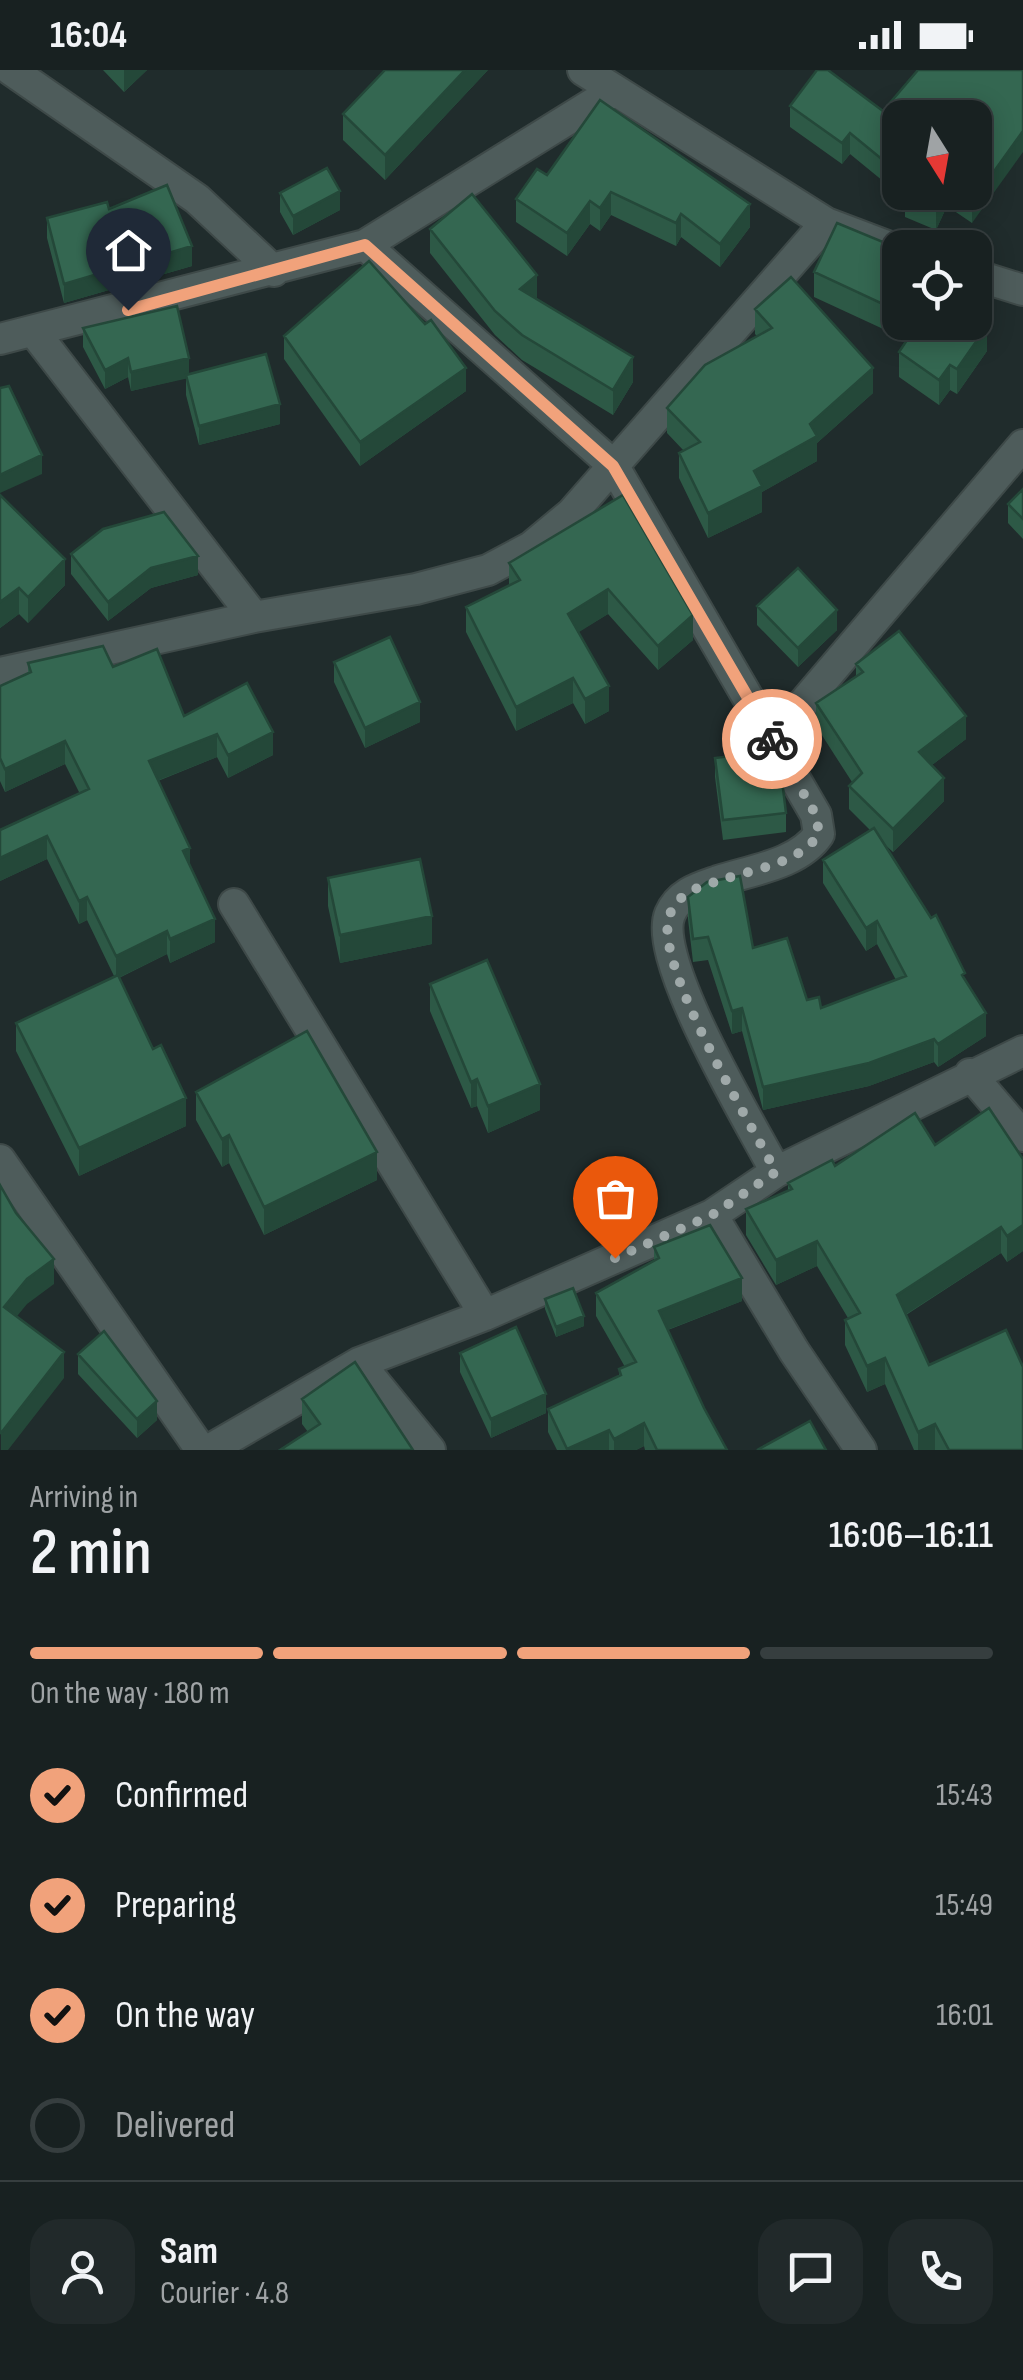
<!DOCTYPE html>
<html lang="en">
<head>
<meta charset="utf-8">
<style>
	:root { --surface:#182121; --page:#21292a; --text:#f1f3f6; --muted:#9fa3a5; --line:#363e3f; --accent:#f1a27b }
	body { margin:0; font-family:"Sofia Sans Condensed",sans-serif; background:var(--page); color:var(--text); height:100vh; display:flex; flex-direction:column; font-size:38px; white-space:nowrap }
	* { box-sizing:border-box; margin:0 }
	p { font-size:32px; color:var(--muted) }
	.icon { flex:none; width:55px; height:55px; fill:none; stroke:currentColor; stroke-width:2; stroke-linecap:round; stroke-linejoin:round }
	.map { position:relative; height:1380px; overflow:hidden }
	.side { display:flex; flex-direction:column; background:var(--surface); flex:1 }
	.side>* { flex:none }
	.needle { width:65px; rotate:169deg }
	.fabs { position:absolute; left:882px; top:30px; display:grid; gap:20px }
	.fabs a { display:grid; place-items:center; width:110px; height:110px; border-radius:20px; background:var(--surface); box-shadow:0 5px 25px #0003,0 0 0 2px var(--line); font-size:50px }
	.pin { position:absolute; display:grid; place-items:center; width:85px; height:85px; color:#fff; margin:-102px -42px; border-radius:50% 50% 50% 0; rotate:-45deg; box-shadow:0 0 10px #0007 }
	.pin .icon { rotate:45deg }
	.courier { position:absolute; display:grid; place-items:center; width:100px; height:100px; margin:-50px; border:8px solid #f1a27b; border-radius:50%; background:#fff; color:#222; box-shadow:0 2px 12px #0007 }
	.summary em { font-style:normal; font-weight:600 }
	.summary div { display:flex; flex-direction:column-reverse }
	.summary { display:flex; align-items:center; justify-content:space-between; height:170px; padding:0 30px }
	h1 { font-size:65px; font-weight:600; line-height:75px }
	.bar { display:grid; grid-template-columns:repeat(4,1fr); gap:15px 10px; align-content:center; height:120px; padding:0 30px }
	.bar i { height:12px; border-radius:8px; background:var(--line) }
	.bar .current { background:var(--accent) }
	.bar p { grid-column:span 4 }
	.line { display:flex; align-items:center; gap:25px; padding:0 30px; border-top:2px solid var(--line) }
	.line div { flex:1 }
	.round { display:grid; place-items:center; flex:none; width:105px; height:105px; border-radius:30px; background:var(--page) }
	ol { padding:0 30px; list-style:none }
	li { display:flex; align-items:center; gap:30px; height:110px }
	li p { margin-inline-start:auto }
	li .icon { padding:10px; border-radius:50%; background:var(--accent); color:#111; stroke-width:4 }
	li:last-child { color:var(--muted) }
	li i { width:55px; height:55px; border:5px solid var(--line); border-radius:50% }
	.status { display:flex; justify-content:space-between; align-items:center; height:70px; padding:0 50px; background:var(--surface); direction:ltr }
	.status svg { height:28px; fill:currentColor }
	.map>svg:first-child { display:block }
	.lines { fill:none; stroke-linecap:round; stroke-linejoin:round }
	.minor-casing { stroke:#3e4948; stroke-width:34 }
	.minor { stroke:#4e5c5b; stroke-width:30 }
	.wall { fill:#2d5946; fill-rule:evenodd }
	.shaded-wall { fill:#244839 }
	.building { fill:#346751; stroke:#244839; stroke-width:2.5 }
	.done { stroke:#9fa9a9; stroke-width:10; stroke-dasharray:0 18 }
	.route { stroke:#f1a27b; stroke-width:12 }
</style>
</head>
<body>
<div class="status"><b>16:04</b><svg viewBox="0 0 49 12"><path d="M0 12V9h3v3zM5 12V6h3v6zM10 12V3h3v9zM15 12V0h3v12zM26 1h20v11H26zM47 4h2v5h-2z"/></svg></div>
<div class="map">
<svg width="1023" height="1380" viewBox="0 0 1023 1380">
	<rect width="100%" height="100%" fill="#202c2c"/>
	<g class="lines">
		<g class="minor-casing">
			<path id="minor" d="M11,0L197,129L274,201
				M583,0L826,153L900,181
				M365,175L613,395L816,745L819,764C799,794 752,800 718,811C698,818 679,823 670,844C651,889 751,1054 776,1102
				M975,205L1023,220
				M35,263L254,547
				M0,269L365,175L615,20
				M0,603L254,547L416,519L488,500L531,477L572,443L826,153
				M773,669L1023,375
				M234,834L485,1245
				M970,1004L1023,1066
				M0,1090L201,1380
				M359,1293L430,1380
				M209,1380L359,1293L485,1245L712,1145
				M861,1380L794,1281L712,1145L776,1102L1023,981"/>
		</g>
		<use href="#minor" class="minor"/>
	</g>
	<path class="wall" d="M103,0H147L124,22Z
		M488,0L385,110L343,70V44Z
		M1023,0L972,153L947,136L936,160L905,147V129L850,84L842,94L790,57V36L883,41ZM900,48L975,122H900Z
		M547,105L750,157L720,197L681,167L676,176L611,145L600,161L590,154L567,186L516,152V129Z
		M280,123L340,140L293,165L280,142Z
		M109,139L192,196L64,233L47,168V148Z
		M430,159L537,229L633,312L613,345L522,290L495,265L430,183Z
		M900,179V252H975L987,281L957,324L950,320L939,335L899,307V282L907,270L814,227V202Z
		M755,239L873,323L817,373V391L762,422V442L708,468L679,408V383L684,381L667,363V338L757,266L755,264Z
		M83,258L189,304L280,354L199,375L186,325V308L131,321L128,307L105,319L83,277Z
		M284,266L466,321L360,396L284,289Z
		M1023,419V469L1008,453V434Z
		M0,425L65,515L28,553L19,544L0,558Z
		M623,425L693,570L658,600L608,544L578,562L609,641L585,654L573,633L516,661L466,562V537L509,516V493Z
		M71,484L198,505L151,518L108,551L71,504Z
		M757,536L837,560L798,597L757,555Z
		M334,592L420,652L365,678L334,612Z
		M28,593L113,597L184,646L273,685L228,708L217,687L158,711L190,796L215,872L170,893L167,884L119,908L186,1056L79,1106L16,981V953L114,906L87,850L79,854L47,789L0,811V760L80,724L65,694L5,722L0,711V616L28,603Z
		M856,594L966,669L932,695L944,731L893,782L883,773L965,911L986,966L938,997L934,992L869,1016L763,1040L742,961L732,964L708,890L693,892L688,849V827L753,878L807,930L821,938L896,910L877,874L866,881L823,813V790L870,760L849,739V716L852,712L816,656V633L856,606Z
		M715,688L786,743V762L723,770L715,707Z
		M328,808L432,874L340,893L328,836Z
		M430,914L540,1040L488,1063L477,1036L471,1038L430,941Z
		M196,1022L377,1110L264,1165L229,1093L222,1097L196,1050Z
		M935,1075L1023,1089V1181L1007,1192L1001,1183L906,1245L929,1295L1023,1380H914L885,1314L867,1322L845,1275V1250L848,1248L817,1196L776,1215L746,1165V1139L788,1121V1113L835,1096Z
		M654,1177L742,1231L668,1260L704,1338L727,1380H645L644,1376L636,1380H557L548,1362V1339L619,1306V1299L625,1297L596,1246V1223L654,1191Z
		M545,1229L584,1256L556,1267L545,1239Z
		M460,1283L546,1343L491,1368L460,1302Z
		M78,1284L157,1350L137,1368L78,1304Z
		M302,1329L413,1380L308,1362L302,1354Z"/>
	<path class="shaded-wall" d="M124,0H147L124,22Z
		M465,0H488L385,110V85Z
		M1023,61V82L972,153V132Z
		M850,63V84L842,94V73Z
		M340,121V140L293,165V146Z
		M611,122V145L600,161V138Z
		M943,122H947V136L936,160V139Z
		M590,131V154L567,186V163Z
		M750,134V157L720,197V174Z
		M681,144V167L676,176V153Z
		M192,176V196L64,233V214Z
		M537,205V230L520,219Z
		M987,256V281L957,324V299Z
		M633,287V312L613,345V320Z
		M128,288V307L105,319V300Z
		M189,288V308L131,321V302Z
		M950,295V320L939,335V310Z
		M466,298V321L360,396V372Z
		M873,298V323L817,373V391L762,422V442L708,468V443Z
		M280,334V354L199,375V356Z
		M42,385V404L0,423V405Z
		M198,486V505L151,518L108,551V532L151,498Z
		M65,489V515L28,553V527Z
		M19,518V544L0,558V532Z
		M608,519V544L568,569V544Z
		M837,540V560L798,597V578Z
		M693,545V570L658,600V576Z
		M573,608V633L516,661V637Z
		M609,616V641L585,654V629Z
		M420,632V652L365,678V658Z
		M966,646V669L919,705V682Z
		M273,662V685L228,708V685Z
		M217,664V687L149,714V691Z
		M65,671V694L5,722V699Z
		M944,708V731L893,782V759Z
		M47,766V789L0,811V788Z
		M190,778V801L183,781Z
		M87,827V850L79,854V831Z
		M432,846V874L340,893V865Z
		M215,849V872L170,893V869Z
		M877,851V874L866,881V858Z
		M167,861V884L116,909V886Z
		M742,938V961L732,964V941Z
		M986,943V966L938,997V974Z
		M934,969V992L869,1016L763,1040V1017Z
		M477,1009V1036L471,1038V1012Z
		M540,1014V1040L488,1063V1036Z
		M186,1028V1056L79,1106V1078Z
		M229,1065V1093L222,1097V1069Z
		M377,1082V1110L264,1165V1137Z
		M1023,1155V1181L1007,1192V1166Z
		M1001,1157V1183L897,1250V1225Z
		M817,1171V1196L776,1215V1190Z
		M54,1189V1214L27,1234L4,1262V1237L27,1209Z
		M742,1208V1231L659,1263V1241Z
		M584,1246V1256L556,1267V1257Z
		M64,1282V1308L8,1380H1V1363Z
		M885,1288V1314L867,1322V1296Z
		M546,1324V1343L491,1368V1349Z
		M157,1331V1350L137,1368V1349Z
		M644,1353V1376L636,1380H614V1369Z
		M935,1354V1380H918V1362Z
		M609,1360V1380H567V1379Z"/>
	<path class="building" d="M385,0H465L385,85L343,44Z
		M817,0H828L883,41L918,0H1023V61L972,132L958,122H975V48H900V104L850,63L842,73L790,36Z
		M600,30L750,134L720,174L681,144L676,153L611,122L600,138L590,131L567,163L516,129L537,99L547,105Z
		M327,98L340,121L293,146L280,123Z
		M167,115L192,176L64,214L47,148L107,132L109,139Z
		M907,122H943L936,139L905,126Z
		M472,124L537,205L520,219L633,287L613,320L522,265L495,241L430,159Z
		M837,153L900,179V242L814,202Z
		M369,191L425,254L431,250L466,298L360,372L284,266Z
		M791,207L873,298L810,354L817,366L754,401L762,416L708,443L679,383L700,372L667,338L705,295L772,258L755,239Z
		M177,236L189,288L131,302L128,288L105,300L83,258Z
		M975,247L987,256L957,299L950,295L939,310L899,282L919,252H975Z
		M266,284L280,334L199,356L186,305Z
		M9,316L42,385L0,405V318Z
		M1023,419V449L1008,434Z
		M0,425L65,489L28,527L19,518L0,532Z
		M623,425L693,545L658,576L608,519L568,544L609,616L585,629L573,608L516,637L466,537L520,510L509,493Z
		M164,442L198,486L151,498L108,532L71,484L103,459Z
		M798,498L837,540L798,578L757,536Z
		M899,561L966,646L919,682L944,708L893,759L849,716L862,703L816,633L863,602L856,594Z
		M390,567L420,632L365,658L334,592Z
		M103,576L113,597L157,579L184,646L247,613L273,662L228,685L217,664L149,691L190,778L183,781L215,849L170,869L167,861L116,886L87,827L79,831L47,766L0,788V760L89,719L65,671L5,699L0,688V616L31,602L28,593Z
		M769,681L781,702L786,743L723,750L715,688Z
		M874,758L931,848L936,845L965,903L962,905L986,943L938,974L934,969L869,993L763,1017L742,938L732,941L708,867L693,869L688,827L707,812L740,806L753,878L787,868L807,930L819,927L821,938L906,906L877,851L866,858L823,790Z
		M420,789L432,846L340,865L328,808Z
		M487,890L540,1014L488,1036L477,1009L471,1012L430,914Z
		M118,905L153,979L161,975L186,1028L79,1078L16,953Z
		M307,961L377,1082L264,1137L229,1065L222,1069L196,1022Z
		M989,1038L1023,1089V1155L1007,1166L1001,1157L897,1225L929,1295L1006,1260L1023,1297V1380H949L935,1354L918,1362L885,1288L867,1296L845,1250L860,1243L817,1171L776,1190L746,1139L792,1119L788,1113L832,1090L835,1096L915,1043L935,1075Z
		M0,1115L16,1143L54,1189L27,1209L4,1237L64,1282L1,1363L0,1362Z
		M710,1155L742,1208L659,1241L704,1338L727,1380H657L644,1353L614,1369L609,1360L567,1379L548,1339L621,1305L619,1299L636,1292L596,1223L659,1188L654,1177Z
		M573,1218L584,1246L556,1257L545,1229Z
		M516,1257L546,1324L491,1349L460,1283Z
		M104,1261L157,1331L137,1349L78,1284Z
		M355,1292L413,1380H280L320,1354L302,1329Z
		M810,1351L826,1380H757Z"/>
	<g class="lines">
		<path class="done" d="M615,1188L712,1145L776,1102C751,1054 650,889 670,844C679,822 699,817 718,811C753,799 799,794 819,764L816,745L772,669"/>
		<path class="route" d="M128,240L365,175L613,396L772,669"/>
	</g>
</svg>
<div class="fabs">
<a><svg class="needle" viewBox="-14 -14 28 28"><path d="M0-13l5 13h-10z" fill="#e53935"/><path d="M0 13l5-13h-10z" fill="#9fa3a5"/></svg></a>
<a><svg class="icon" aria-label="locate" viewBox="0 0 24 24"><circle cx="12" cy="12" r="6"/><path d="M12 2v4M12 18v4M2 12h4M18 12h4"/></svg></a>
</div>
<div class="pin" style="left:615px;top:1188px;background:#ea580c"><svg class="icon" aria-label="bag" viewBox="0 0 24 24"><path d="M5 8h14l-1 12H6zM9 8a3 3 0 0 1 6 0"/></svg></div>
<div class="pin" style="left:128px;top:240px;background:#1f2937"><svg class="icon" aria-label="home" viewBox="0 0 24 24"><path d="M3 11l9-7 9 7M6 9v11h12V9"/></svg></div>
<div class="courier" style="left:772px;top:669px"><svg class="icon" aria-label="bike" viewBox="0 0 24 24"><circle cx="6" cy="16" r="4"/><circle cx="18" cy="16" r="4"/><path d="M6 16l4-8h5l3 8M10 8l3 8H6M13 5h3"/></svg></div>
</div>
<section class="side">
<div class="summary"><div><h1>2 min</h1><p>Arriving in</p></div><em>16:06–16:11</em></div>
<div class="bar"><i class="current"></i><i class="current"></i><i class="current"></i><i></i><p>On the way · 180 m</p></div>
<ol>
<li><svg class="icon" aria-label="check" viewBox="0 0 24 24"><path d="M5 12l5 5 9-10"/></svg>Confirmed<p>15:43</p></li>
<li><svg class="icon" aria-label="check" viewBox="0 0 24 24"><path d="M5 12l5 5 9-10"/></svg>Preparing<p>15:49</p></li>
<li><svg class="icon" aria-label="check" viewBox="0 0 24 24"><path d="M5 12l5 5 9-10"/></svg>On the way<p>16:01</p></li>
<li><i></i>Delivered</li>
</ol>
<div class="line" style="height:180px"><a class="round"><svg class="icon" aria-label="person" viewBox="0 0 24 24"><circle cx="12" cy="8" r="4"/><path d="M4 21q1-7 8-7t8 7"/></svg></a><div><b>Sam</b><p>Courier · 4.8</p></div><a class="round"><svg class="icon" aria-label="chat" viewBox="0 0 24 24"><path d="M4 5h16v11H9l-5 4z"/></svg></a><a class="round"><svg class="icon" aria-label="phone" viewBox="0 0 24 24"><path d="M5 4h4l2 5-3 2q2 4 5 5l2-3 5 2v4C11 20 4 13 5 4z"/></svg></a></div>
</section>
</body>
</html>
